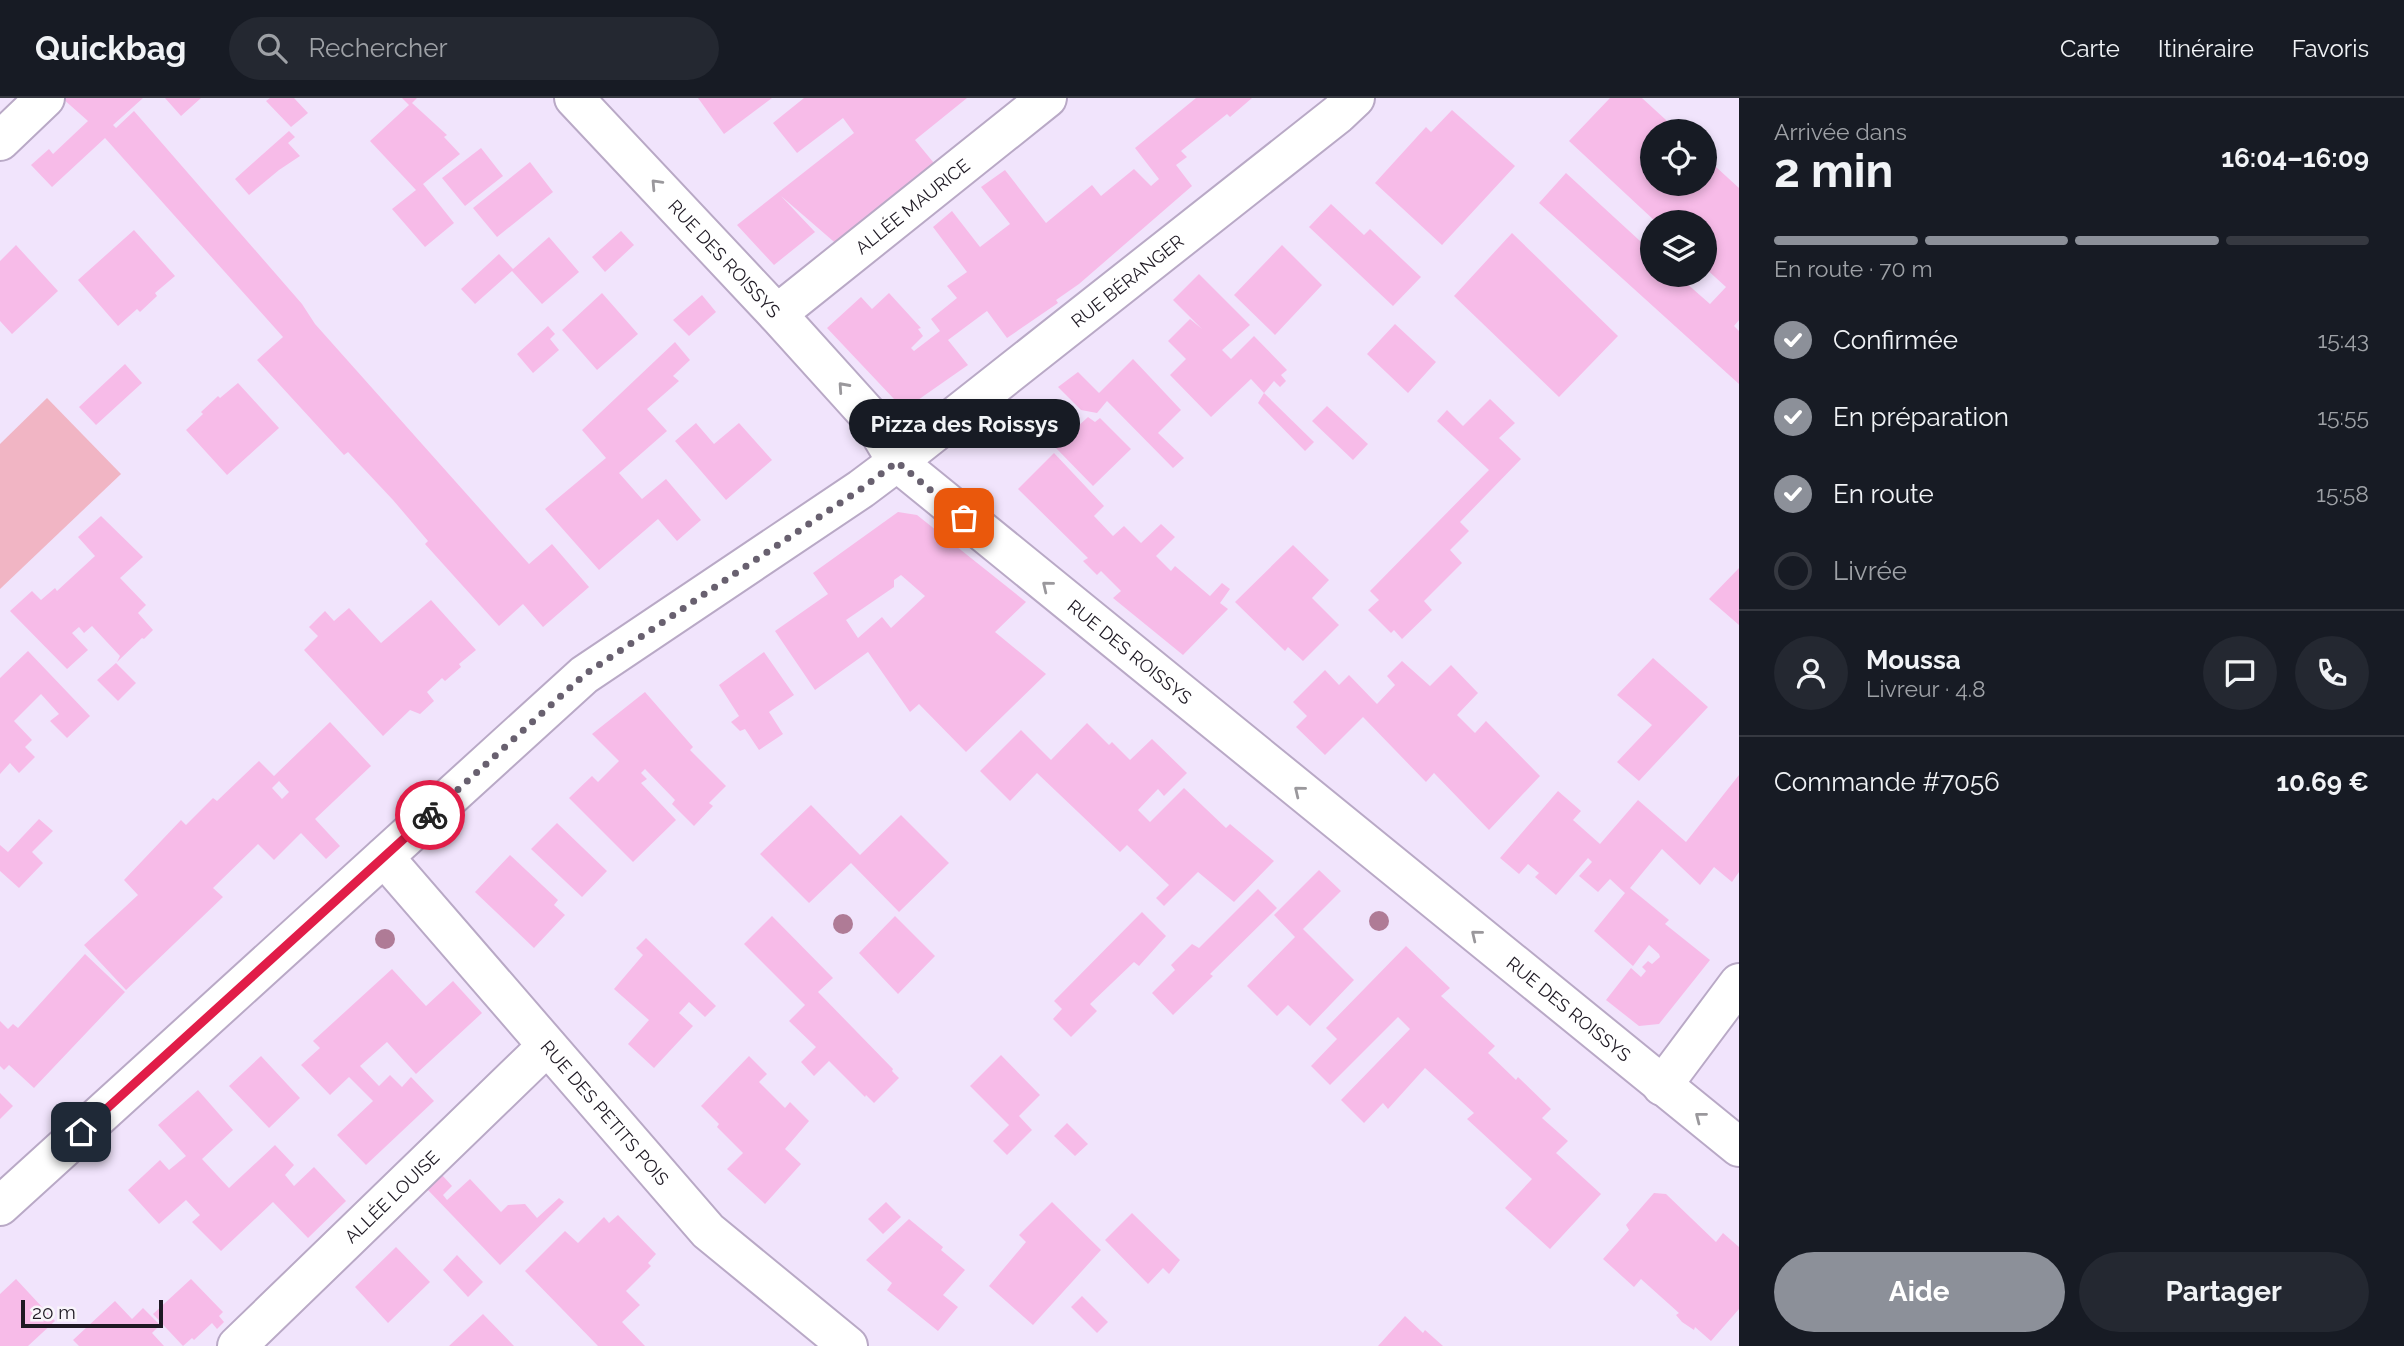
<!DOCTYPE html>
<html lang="fr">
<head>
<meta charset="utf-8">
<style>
	:root { --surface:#171b24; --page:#242831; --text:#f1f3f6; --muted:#9ea1a6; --line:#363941; --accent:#8c9099 }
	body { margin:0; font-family:Raleway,sans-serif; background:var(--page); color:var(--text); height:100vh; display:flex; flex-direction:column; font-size:26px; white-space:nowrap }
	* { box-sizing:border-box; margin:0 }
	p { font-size:23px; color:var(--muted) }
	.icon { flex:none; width:38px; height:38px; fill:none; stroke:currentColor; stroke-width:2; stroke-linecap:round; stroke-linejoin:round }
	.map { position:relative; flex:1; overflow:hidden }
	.details { display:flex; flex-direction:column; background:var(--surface); width:665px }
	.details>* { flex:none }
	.tools { position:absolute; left:1640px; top:21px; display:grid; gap:14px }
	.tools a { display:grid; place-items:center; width:77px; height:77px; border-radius:50%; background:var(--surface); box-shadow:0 4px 10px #0003; font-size:35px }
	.scale { position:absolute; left:21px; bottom:18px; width:142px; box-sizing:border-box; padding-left:7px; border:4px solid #1e1923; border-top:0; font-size:19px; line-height:24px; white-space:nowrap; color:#1e1923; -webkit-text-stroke:5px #f9f5fb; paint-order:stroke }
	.pin { position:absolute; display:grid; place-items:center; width:60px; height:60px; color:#fff; margin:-30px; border-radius:14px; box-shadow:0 4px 10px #0006 }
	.courier { position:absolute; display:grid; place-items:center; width:70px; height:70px; margin:-35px; border:5px solid #e11d48; border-radius:50%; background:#fff; color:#222; box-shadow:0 2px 9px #0007 }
	.bubble { position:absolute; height:49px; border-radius:24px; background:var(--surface); box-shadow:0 4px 10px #0003; font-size:23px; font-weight:700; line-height:49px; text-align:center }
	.head em { font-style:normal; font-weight:700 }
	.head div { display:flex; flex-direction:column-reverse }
	.head { display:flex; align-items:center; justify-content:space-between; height:119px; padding:0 35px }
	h1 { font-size:46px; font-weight:700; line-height:52px }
	.bar { display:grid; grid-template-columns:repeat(4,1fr); gap:10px 7px; align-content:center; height:84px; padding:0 35px }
	.bar i { height:9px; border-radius:5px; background:var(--line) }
	.bar .on { background:var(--accent) }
	.bar p { grid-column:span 4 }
	.line { display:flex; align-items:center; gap:18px; padding:0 35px; border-top:2px solid var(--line) }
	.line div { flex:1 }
	.round { display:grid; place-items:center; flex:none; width:74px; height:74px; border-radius:37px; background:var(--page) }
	ol { padding:0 35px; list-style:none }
	li { display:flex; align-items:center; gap:21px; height:77px }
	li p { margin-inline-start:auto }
	li .icon { padding:7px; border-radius:50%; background:var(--accent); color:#fff; stroke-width:4 }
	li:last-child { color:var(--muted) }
	li i { width:38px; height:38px; border:4px solid var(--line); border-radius:50% }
	.button { display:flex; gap:14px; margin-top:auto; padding:14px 35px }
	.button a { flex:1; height:80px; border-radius:42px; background:var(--accent); color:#fff; font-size:28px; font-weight:700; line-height:80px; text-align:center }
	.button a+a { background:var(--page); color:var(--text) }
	header { display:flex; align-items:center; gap:42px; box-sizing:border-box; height:98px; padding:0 35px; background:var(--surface); border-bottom:2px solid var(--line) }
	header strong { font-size:33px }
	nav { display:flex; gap:38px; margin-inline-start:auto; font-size:24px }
	.search { width:490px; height:63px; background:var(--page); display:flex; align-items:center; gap:18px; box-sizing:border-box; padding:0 24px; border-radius:38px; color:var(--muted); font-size:26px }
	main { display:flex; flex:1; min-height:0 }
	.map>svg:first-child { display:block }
	.green { fill:#f1b5c4 }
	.building { fill:#f7bbe8; fill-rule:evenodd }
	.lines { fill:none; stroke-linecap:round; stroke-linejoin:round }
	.minor-casing { stroke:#b9a9c6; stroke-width:42 }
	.minor { stroke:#fff; stroke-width:38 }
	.tree { fill:#af7b96 }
	.oneway { stroke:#9a989c }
	.done { stroke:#68606f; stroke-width:7; stroke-dasharray:0 12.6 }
	.route { stroke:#e11d48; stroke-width:9 }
	.labels { text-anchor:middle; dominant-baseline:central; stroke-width:5; stroke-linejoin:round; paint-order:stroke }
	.street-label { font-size:18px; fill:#1e1923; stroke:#f9f5fb }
</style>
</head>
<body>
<header>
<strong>Quickbag</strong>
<div class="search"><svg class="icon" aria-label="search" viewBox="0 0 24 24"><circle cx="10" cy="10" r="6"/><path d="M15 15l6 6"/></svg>Rechercher</div>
<nav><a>Carte</a><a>Itinéraire</a><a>Favoris</a></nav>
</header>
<main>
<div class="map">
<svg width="1739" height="1248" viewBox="0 0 1739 1248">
	<rect width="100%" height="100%" fill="#f1e4fc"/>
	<path class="green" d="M47,300L121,376L0,491V346Z"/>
	<path class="building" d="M62,0H143L113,27L116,30L134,13L302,206L315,226L529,466L552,446L589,489L543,529L523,506L499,528L425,446L428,443L393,402L348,354L344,357L257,262L283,239L105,40L52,89L31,67L49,51L53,56L88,23Z
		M165,0H201L181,18Z
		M270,0H294L308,15L291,29L266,3Z
		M402,0H417L412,5L447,37L444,39L460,56L423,86L454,125L425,149L392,111L416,92L370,43L409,7Z
		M698,0H772L724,36Z
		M804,0H967L915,42L938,70L840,149L781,98L815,134L774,167L737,127L854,35L843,20L797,55L773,25Z
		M1196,0H1252L1230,19L1227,16L1181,53L1187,59L1176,67L1192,88L1079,186L1056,202L1058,205L1007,240L987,213L948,242L968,267L915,304L894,301L827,230L861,199L872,211L889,195L921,230L918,231L923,238L911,250L914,253L940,233L931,221L957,200L947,188L967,174L933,129L952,113L980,149L1010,126L981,89L1005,72L1046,125L1092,87L1101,98L1134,71L1151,88L1159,81L1135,50Z
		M1610,0H1642L1678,33H1652V86H1704V58L1739,90V222L1734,228L1739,233V286L1539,105L1566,75L1652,154V177H1677L1710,206L1726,189L1704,169V124H1656L1569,43Z
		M1452,12L1515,68L1442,147L1375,85L1426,29L1431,34Z
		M289,33L295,39L288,45L300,58L279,72L249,97L235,81Z
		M481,50L503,78L465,108L442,80Z
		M530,64L553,94L497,139L473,110Z
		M1331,106L1364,137L1370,131L1421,179L1393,208L1309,129Z
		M134,132L175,178L155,195L157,198L140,214L137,211L118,228L78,182Z
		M621,133L634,147L605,174L592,159Z
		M1512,135L1618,238L1559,299L1454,198Z
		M549,139L579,174L542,206L512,173L475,206L461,191L499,156L513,171Z
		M16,147L58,193L12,236L0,223V163Z
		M1282,147L1322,187L1275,237L1234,197Z
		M1199,176L1250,227L1222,252L1231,261L1254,238L1287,272L1281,277L1286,283L1280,289L1274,283L1264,295L1251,281L1211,319L1170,277L1186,261L1168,243L1190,221L1202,231L1173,202Z
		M602,195L638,236L597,272L562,232Z
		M702,197L716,214L689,238L673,222Z
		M1395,226L1436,264L1408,295L1367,256Z
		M548,228L555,236L550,241L559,252L533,275L517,256Z
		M675,244L690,262L673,278L679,283L647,311L667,333L619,375L642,401L666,381L701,422L677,443L658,421L599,472L545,411L606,360L582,332Z
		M1133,261L1181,312L1158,335L1184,360L1173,370L1107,303L1097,315L1081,312L1058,289L1078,274L1099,295Z
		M125,266L142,285L96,327L79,309Z
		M238,285L279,330L227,377L186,332L203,316L201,314L218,298L220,300Z
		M1264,295L1314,344L1305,353L1258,305Z
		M1490,301L1515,325L1499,340L1521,361L1460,424L1469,433L1450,452L1462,465L1424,503L1432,512L1402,541L1394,532L1391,535L1368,512L1379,502L1370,493L1489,372L1437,323L1447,312L1463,328Z
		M1327,308L1368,346L1353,362L1312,323Z
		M1088,319L1095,324L1100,320L1131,351L1093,388L1056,350L1058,344L1071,331H1075Z
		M696,325L714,346L739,325L772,362L726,402L675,343Z
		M1054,355L1104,408L1094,418L1113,438L1124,428L1141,445L1161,426L1175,439L1156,458L1171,473L1175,468L1210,498L1222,485L1230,491L1220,505L1228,511L1183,557L1113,500L1121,493L1101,473L1097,477L1083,463L1088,460L1018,391Z
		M898,414L917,417L1026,504L995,534L1046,576L966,654L919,606L910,614L868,554L815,592L775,533L828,496L813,475ZM901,477L925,498L891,530L882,519L858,540L846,522L894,489V482Z
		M101,418L143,459L120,480L146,507L138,515L153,532L144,541L142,540L117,564L120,558L92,528L84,535L79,529L72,535L88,552L67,571L10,513L32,493L41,502L55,490L57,493L95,458L78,439Z
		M1293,447L1329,482L1312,500L1339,527L1303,563L1288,549L1285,553L1235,504Z
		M1739,470V527L1709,501Z
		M431,502L476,552L459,566L461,569L445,583L442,580L427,594L434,603L420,616L410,612L383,638L304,552L318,538L309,529L325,513L334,523L349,510L381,545Z
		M28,553L90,618L67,640L50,623L59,616L41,596L14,623L32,642L25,649L35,659L19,675L10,665L0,676V580Z
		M764,554L794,597L769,614L783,636L759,652L745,631L740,633L731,624L739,618L719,587Z
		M1653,560L1708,609L1639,683L1617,664L1652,627L1617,597Z
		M1402,563L1430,588L1451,567L1478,595L1457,617L1475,635L1486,623L1540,678L1489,732L1434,675L1426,684L1363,619L1325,657L1296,629L1307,618L1293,604L1325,572L1339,587L1349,577L1377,606L1395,587L1387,578Z
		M116,565L136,585L118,603L97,582Z
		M645,594L693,649L690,652L726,688L709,705L713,708L694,728L672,706L675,702L645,671L641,675L647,681L641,685L676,722L633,764L569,700L592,678L598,684L619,663L592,636Z
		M330,624L371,668L315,721L340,748L326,761L301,735L274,762L258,746L213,790L223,799L126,892L84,847L138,797L124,782L181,722L186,727L213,700L217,703L259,663L274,678ZM279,683L289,694L282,701L272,690Z
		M1087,625L1109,647L1112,644L1130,662L1152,641L1187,675L1164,698L1158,691L1138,712L1150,724L1184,690L1226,730L1230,726L1274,763L1234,804L1198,774L1164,808L1156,800L1169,787L1127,747L1120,754L1037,675L1010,703L980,673L1021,632L1051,662Z
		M1739,677V774L1732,784L1714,769L1700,787L1662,751L1630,790L1669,822L1665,826L1710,862L1659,926L1639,928L1606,902L1631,870L1641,879L1646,873L1642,869L1648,863L1652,866L1660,859L1659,856L1649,847L1633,868L1594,833L1625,795L1610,781L1598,794L1579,778L1592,764L1588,760L1556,797L1535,779L1539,775L1528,766L1519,776L1500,760L1558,693L1581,713L1573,722L1600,746L1638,702L1686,744Z
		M811,707L860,757L901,717L949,765L899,814L851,765L809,805L760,756Z
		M39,721L53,733L32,754L43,765L19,790L0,773V747L8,754Z
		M557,725L607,773L582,799L531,751Z
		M510,757L558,802L554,807L565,817L534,850L475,794Z
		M1319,772L1341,793L1303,831L1354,882L1310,928L1288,907L1277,918L1247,888L1295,839L1274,817Z
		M1258,791L1277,810L1210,876L1213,878L1173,917L1152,895L1175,872L1171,867L1192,846L1199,850Z
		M1142,814L1166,838L1139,868L1134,864L1090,906L1097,913L1071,939L1053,921L1062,911L1054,903Z
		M772,818L833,880L818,894L893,971L892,973L899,980L874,1005L866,997L865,999L829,963L814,978L801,964L816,949L789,923L805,907L744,846Z
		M895,818L935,858L898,896L859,855Z
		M646,840L716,908L705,919L689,904L679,915L693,928L654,970L628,946L649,922L614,891L643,857L636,850Z
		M1406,848L1450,890L1441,898L1495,948L1488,955L1516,982L1518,979L1551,1011L1542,1020L1568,1043L1556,1055L1601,1096L1550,1151L1505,1110L1532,1081L1467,1021L1474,1015L1425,970L1388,1011L1383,1005L1364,1025L1341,1002L1410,931L1398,919L1330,987L1311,968L1337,941L1326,930Z
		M85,856L125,894L34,990L9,967L4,972L0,968V923L8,931L13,926L18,930Z
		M392,871L426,908L453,883L482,915L416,976L387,944L360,968L379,988L390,977L402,989L411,979L434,1003L366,1067L337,1037L373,1003L349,979L330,997L301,967L320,950L313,943Z
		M1001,957L1040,997L1019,1018L1032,1032L1007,1057L993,1043L1009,1027L970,988Z
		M261,958L300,1000L269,1030L229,988Z
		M749,958L767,976L759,984L785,1010L790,1004L809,1023L785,1051L801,1066L765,1106L727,1071L743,1055L717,1029L719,1026L701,1008Z
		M198,992L233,1032L202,1061L229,1090L275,1047L294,1067L285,1077L294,1088L314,1069L346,1103L308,1140L273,1104L221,1153L192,1124L200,1117L186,1102L159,1126L128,1092L160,1062L169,1072L186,1058L158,1027Z
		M0,995L13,1008L0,1021Z
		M1067,1025L1088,1046L1075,1058L1054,1038Z
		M442,1077L452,1088L443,1097L447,1102L470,1081L501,1114L508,1107L525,1106L537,1120L559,1100L564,1104L500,1167L427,1091Z
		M1654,1095L1666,1096L1716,1144L1723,1135L1739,1149V1211L1711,1243L1695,1229L1694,1232L1682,1224L1676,1217L1679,1215L1641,1181L1634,1189L1603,1161L1629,1132L1626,1127Z
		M886,1104L901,1119L883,1136L868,1121Z
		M1052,1104L1101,1152L1033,1227L989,1188L1026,1144L1019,1137Z
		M1132,1115L1180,1162L1169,1176L1163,1170L1148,1186L1105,1142Z
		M618,1117L656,1156L648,1165L651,1168L626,1193L640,1207L622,1224L645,1248H598L525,1173L565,1133L578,1145L604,1119L609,1125Z
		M909,1121L943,1149L941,1152L965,1172L943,1197L958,1209L938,1233L887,1192L892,1185L866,1162Z
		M396,1149L430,1184L388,1225L355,1189Z
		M457,1157L483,1184L468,1199L443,1172Z
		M16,1181L55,1223L28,1248H0V1196Z
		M191,1181L223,1214L219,1218L224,1224L217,1231L212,1225L194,1242L192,1240L183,1248L153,1216Z
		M1082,1198L1108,1224L1097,1235L1071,1209Z
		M115,1203L132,1221L143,1210L160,1227L152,1235L164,1248H79L73,1242Z
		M483,1216L514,1248H449Z
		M1405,1218L1423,1235L1425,1232L1443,1248H1378Z"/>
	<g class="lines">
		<g class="minor-casing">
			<g id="minor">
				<path id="s1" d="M574,0L777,216L871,320L897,364L1739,1049"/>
				<path d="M0,43L45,0"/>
				<path id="s2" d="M777,216L1047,0"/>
				<path id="s3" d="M384,759L708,1133L848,1248"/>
				<path d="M1662,988L1739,885"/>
				<path id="s4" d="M0,1108L584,577L861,391L897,364L1338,16L1355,0"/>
				<path id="s5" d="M237,1248L547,948"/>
			</g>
		</g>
		<use href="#minor" class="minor"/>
	</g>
	<g class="tree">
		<circle cx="1379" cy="823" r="10"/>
		<circle cx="843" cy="826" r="10"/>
		<circle cx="385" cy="841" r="10"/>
	</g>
	<defs><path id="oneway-chevron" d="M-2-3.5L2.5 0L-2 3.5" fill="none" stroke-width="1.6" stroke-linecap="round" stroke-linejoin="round" transform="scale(1.75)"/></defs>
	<g class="oneway">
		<use href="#oneway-chevron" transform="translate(656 86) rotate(-133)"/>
		<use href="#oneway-chevron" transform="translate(843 289) rotate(-132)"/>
		<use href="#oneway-chevron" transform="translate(1047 488) rotate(-141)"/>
		<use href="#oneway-chevron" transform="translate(1299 693) rotate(-141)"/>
		<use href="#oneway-chevron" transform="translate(1476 837) rotate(-141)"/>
		<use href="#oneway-chevron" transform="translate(1700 1019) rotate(-142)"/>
	</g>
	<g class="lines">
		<path class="done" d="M430,717L584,577L861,391L897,364L964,420"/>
		<path class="route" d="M81,1034L430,717"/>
	</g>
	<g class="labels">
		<g class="street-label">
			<text stroke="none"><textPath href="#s2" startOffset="173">ALLÉE MAURICE</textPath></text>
			<text stroke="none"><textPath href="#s1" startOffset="220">RUE DES ROISSYS</textPath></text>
			<text stroke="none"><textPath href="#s4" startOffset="1461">RUE BÉRANGER</textPath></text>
			<text stroke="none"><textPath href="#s1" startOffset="788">RUE DES ROISSYS</textPath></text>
			<text stroke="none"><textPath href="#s1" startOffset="1354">RUE DES ROISSYS</textPath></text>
			<text stroke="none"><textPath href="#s3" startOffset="338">RUE DES PETITS POIS</textPath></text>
			<text stroke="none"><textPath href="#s5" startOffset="215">ALLÉE LOUISE</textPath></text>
		</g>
	</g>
</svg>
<div class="tools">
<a><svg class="icon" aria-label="locate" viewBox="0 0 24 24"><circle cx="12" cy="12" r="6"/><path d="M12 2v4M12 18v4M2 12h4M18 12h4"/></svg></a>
<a><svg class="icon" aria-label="layers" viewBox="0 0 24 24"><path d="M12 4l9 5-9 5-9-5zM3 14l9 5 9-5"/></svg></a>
</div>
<div class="scale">20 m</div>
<div class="pin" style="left:964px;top:420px;background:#ea580c"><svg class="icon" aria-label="bag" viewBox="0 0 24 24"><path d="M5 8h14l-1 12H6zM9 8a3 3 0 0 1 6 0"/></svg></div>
<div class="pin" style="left:81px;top:1034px;background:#1f2937"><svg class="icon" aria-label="home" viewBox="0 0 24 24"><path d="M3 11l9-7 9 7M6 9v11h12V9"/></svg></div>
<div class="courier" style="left:430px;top:717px"><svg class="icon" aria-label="bike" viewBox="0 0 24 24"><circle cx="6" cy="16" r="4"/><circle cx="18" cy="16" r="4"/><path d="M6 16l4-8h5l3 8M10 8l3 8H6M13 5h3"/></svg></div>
<div class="bubble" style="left:849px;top:301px;width:231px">Pizza des Roissys</div>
</div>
<section class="details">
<div class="head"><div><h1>2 min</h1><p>Arrivée dans</p></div><em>16:04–16:09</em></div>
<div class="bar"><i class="on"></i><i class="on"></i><i class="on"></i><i></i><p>En route · 70 m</p></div>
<ol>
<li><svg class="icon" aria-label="check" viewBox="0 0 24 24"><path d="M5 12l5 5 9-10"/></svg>Confirmée<p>15:43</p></li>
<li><svg class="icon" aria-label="check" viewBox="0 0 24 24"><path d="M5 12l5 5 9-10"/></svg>En préparation<p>15:55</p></li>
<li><svg class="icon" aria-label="check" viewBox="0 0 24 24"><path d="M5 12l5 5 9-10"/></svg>En route<p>15:58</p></li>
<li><i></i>Livrée</li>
</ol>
<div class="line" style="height:126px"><a class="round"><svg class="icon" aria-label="person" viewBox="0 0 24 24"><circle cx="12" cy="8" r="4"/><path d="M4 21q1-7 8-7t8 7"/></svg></a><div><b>Moussa</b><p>Livreur · 4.8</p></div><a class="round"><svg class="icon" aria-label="chat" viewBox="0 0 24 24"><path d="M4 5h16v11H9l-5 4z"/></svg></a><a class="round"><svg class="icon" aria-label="phone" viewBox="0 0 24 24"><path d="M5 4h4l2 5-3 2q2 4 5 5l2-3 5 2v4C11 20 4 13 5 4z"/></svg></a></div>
<div class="line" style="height:91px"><div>Commande #7056</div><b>10.69 €</b></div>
<div class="button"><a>Aide</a><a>Partager</a></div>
</section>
</main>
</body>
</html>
